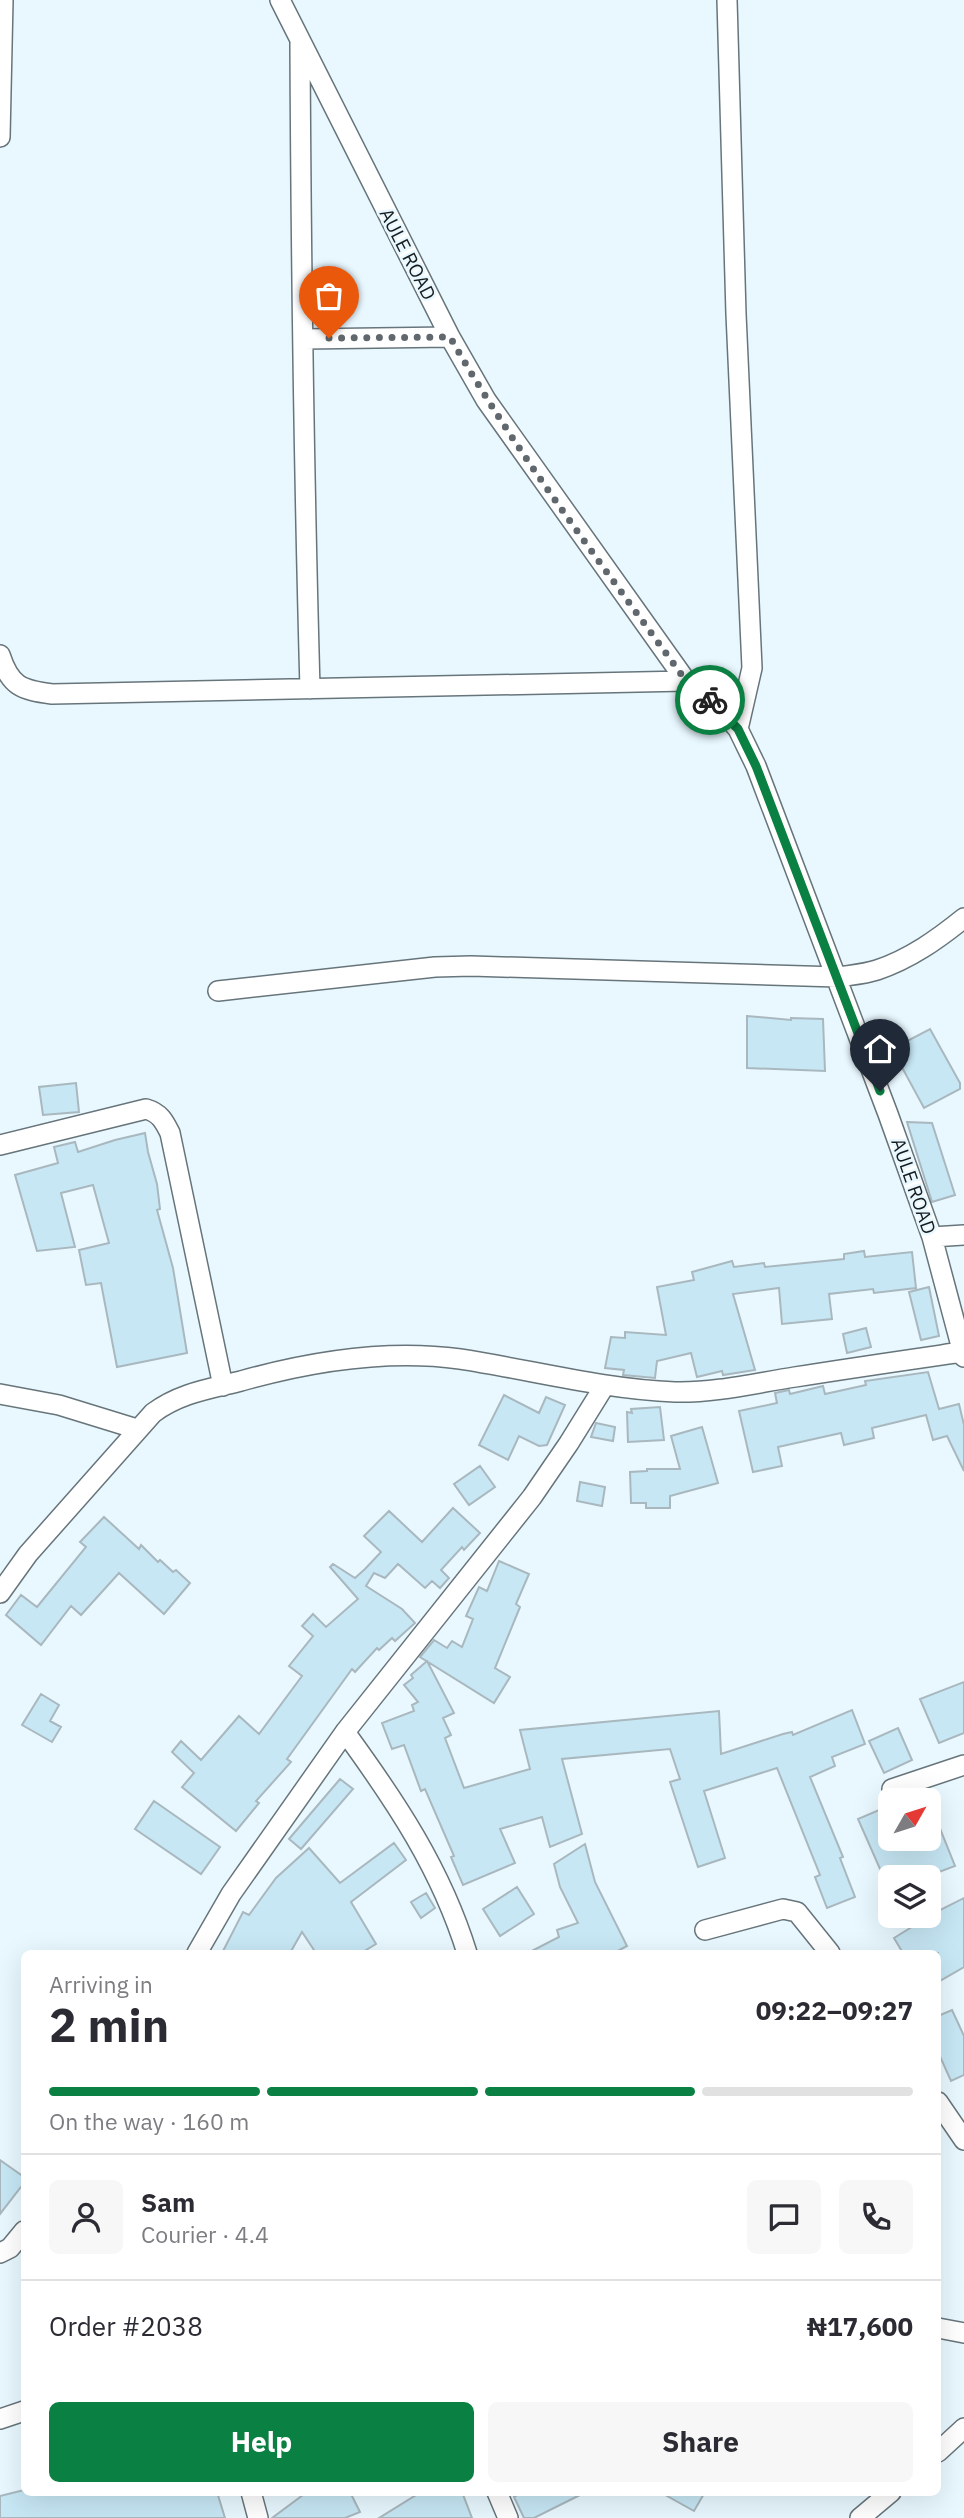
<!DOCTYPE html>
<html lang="en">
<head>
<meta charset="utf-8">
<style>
	:root { --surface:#fff; --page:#f7f7f7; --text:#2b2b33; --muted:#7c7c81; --line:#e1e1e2; --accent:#0b8043 }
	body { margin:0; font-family:"IBM Plex Sans",sans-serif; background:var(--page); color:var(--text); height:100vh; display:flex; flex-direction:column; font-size:26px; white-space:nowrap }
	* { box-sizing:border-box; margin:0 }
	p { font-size:23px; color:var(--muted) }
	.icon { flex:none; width:38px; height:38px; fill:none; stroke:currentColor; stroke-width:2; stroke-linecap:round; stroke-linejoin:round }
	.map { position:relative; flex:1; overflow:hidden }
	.drawer { position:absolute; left:21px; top:1950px; width:920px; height:546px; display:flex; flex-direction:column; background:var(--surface); border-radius:10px; box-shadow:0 7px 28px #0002 }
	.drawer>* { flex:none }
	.needle { width:46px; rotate:51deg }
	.tools { position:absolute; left:878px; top:1788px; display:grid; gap:14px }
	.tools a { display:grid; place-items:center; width:63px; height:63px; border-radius:10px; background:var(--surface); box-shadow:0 7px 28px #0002; font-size:35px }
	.pin { position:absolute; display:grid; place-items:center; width:60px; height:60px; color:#fff; margin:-72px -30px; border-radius:50% 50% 50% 0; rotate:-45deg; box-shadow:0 0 7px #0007 }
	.pin .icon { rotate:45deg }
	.courier { position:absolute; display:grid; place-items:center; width:70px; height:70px; margin:-35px; border:5px solid #0b8043; border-radius:50%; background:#fff; color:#222; box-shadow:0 2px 9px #0007 }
	.head em { font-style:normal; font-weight:800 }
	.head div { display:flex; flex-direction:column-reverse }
	.head { display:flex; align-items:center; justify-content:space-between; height:119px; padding:0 28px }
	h1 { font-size:46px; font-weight:800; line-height:52px }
	.bar { display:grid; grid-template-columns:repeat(4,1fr); gap:10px 7px; align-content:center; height:84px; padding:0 28px }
	.bar i { height:9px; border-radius:5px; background:var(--line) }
	.bar .current { background:var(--accent) }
	.bar p { grid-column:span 4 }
	.line { display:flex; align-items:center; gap:18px; padding:0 28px; border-top:2px solid var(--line) }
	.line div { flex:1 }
	.round { display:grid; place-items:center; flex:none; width:74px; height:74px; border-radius:10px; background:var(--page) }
	.action { display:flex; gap:14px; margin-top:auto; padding:14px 28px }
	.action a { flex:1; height:80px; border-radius:10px; background:var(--accent); color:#fff; font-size:28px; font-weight:800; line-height:80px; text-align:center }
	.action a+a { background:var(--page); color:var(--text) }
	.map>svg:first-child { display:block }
	.building { fill:#c7e7f5; stroke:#a9b8be; stroke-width:2 }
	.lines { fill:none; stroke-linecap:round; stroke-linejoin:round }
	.minor-casing { stroke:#67757b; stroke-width:22 }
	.minor { stroke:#fff; stroke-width:19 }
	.done { stroke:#60686d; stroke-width:7; stroke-dasharray:0 12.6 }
	.route { stroke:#0b8043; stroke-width:9 }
	.labels { text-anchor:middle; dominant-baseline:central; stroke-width:5; stroke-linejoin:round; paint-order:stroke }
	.street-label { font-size:19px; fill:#161b1e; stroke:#e9f8ff }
</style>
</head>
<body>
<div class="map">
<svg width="964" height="2518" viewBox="0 0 964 2518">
	<rect width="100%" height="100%" fill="#e9f8ff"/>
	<path class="building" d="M747,1016L791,1020V1018L823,1019L825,1071L747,1068Z
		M930,1029L960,1083V1089L924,1108L892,1049Z
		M76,1083L79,1112L43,1115L39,1087Z
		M907,1122L932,1123L955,1195L932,1202Z
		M145,1133L148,1152L157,1184L160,1209L157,1210L173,1268L187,1353L117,1367L101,1283L86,1285L79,1250L109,1243L93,1185L61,1193L75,1247L37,1251L15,1175L58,1163L54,1147L75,1142L78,1152L115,1140Z
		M864,1251L865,1257L912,1252L916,1288L874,1293L873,1289L829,1294L832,1319L782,1324L779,1288L733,1294L755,1370L723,1375L722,1371L697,1377L691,1353L657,1361L655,1378L623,1375L624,1370L605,1368L611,1337L625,1338V1332L666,1335L657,1287L694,1280L692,1272L732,1261L734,1267L764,1263L765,1267L844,1259V1254Z
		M929,1287L939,1336L921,1340L909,1292Z
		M866,1328L871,1347L847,1353L843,1334Z
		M928,1372L939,1409L959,1404L964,1425V1471L947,1436L933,1440L926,1415L872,1428L874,1438L844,1445L841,1433L778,1447L782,1466L753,1472L739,1411L777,1403L775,1393L789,1390L790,1394L823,1386L825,1394L866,1385L865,1381Z
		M504,1395L539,1413L546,1397L565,1405L547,1445L539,1446L519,1436L508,1460L479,1445Z
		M660,1407L664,1440L628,1442L627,1412L632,1413L631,1409Z
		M596,1423L615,1427L613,1441L591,1437Z
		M702,1427L718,1483L670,1496V1508H646V1503H631L630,1472L647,1471V1469H680L671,1436Z
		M480,1466L495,1487L469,1505L454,1484Z
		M580,1482L605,1487L602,1506L577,1501Z
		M453,1508L480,1533L464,1550L462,1547L441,1570L449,1578L440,1588L432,1581L425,1588L398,1564L385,1578L374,1573L366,1586L402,1609L415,1623L395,1641L392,1638L379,1650L377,1648L355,1672L352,1669L287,1759L291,1762L256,1801L259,1803L236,1831L182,1787L194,1773L172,1752L181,1741L201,1760L239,1716L259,1734L302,1676L289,1666L313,1636L302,1626L313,1614L326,1627L358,1599L330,1567L333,1564L355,1578L365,1569L381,1552L364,1536L389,1511L422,1542Z
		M104,1517L139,1549L141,1545L158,1562L160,1560L173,1572L176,1570L190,1583L164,1614L119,1573L81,1615L71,1606L41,1645L6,1615L21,1595L37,1607L86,1547L80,1542Z
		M499,1561L529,1574L516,1604L520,1607L495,1668L510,1677L494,1703L420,1657L434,1640L447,1648L452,1641L462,1647L473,1619L466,1616L479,1587L487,1591Z
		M427,1661L454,1713L443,1718L451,1735L445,1738L464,1788L530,1769L520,1730L719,1711L721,1754L783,1734L792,1732L793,1735L852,1710L865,1744L832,1757L835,1766L810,1777L843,1857L840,1858L855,1897L827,1908L815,1877L820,1875L777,1768L704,1791L725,1858L698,1867L670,1782L680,1779L670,1749L562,1759L582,1834L550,1847L542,1817L500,1829L515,1863L463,1885L451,1857L454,1856L425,1789L421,1791L404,1745L392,1749L382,1723L414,1711L412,1705L418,1702L404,1685L413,1678L411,1675Z
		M964,1682V1733L939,1743L920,1699Z
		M41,1694L59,1705L50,1721L61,1727L52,1742L22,1725Z
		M898,1728L912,1760L884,1773L869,1741Z
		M340,1779L353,1789L301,1849L289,1839Z
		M154,1801L220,1847L201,1874L135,1829Z
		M929,1801L955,1866L923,1878H884L858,1819L879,1810L882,1817L891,1813V1839H929Z
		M394,1843L406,1860L351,1902L376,1944L361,1953H316L302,1932L290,1953H222L243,1912L249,1915L276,1878L309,1848L340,1883Z
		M585,1844L595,1882L627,1946L614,1953H528L559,1937L557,1930L578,1923L560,1887L554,1864Z
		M517,1887L534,1914L500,1936L483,1909Z
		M426,1893L435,1908L421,1918L411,1902Z
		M964,1898V1967L938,1982V1953H903L894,1938L936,1912Z
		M952,2010L964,2036V2075L951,2081L938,2052V2016Z
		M0,2160L24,2177V2183L0,2214Z
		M24,2490V2492H217L225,2518H0V2496Z
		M307,2492H350L360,2512L345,2518H272Z
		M421,2492H462L472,2518H379Z
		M523,2492H586L534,2518H524L514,2497Z
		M660,2492H705L694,2511Z"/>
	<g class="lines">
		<g class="minor-casing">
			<path id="minor" d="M280,0L450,337L486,400L686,681L716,704L738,729L756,766L888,1114L932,1237L964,1357
				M727,0L736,314L752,668L738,729
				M300,43C301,258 304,474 310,689
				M0,137L3,0
				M304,339L450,337
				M0,655C10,686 21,690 52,694L686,681
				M218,991L435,967L471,966L838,977C851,975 865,974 877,970C910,959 938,939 964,918
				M0,1145L146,1109C160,1113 164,1121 170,1133L223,1386
				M932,1237L964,1235
				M0,1394L59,1405L137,1429
				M0,1593L28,1554L153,1413C180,1393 209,1389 241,1381C312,1361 387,1349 460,1359C532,1370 602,1389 675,1392C714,1393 756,1383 795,1377C851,1368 907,1360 962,1352
				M345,1732C396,1802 441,1869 467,1953
				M892,1789L964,1765
				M705,1930L783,1909L797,1912L830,1953
				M197,1953L231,1894L345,1732L532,1497L569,1443L605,1385
				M938,2102L964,2140
				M0,2253L10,2248L24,2231
				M938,2328L964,2333
				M0,2419L24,2411
				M938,2452L964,2428
				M251,2492L258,2518
				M497,2492L508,2518
				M860,2518L891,2492"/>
		</g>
		<use href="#minor" class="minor"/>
	</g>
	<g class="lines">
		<path class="done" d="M329,338L450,337C519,458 605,568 686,681L710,700"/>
		<path class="route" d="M710,700L738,729L756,766L880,1091"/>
	</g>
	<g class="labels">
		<g class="street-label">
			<text transform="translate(408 254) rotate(63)">AULE ROAD</text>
			<text transform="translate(914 1186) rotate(71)">AULE ROAD</text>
		</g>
	</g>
</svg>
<div class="tools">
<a><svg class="needle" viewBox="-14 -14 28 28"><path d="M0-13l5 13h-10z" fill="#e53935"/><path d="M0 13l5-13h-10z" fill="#7c7c81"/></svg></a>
<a><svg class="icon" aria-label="layers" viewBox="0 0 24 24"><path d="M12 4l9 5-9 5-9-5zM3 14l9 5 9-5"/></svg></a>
</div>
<div class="pin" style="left:329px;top:338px;background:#ea580c"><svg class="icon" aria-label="bag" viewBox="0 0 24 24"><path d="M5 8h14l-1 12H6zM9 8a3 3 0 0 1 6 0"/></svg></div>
<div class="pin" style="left:880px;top:1091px;background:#1f2937"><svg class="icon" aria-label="home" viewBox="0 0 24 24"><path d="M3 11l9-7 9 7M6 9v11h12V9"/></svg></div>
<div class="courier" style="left:710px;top:700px"><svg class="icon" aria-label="bike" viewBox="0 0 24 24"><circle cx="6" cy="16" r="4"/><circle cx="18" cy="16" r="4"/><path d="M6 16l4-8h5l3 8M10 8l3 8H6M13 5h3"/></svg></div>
<section class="drawer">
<div class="head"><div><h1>2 min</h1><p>Arriving in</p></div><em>09:22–09:27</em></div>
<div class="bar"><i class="current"></i><i class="current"></i><i class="current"></i><i></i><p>On the way · 160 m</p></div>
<div class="line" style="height:126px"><a class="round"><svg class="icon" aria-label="person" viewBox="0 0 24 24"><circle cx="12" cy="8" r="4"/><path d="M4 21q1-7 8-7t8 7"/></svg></a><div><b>Sam</b><p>Courier · 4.4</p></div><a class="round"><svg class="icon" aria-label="chat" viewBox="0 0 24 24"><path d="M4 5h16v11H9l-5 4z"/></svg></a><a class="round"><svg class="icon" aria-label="phone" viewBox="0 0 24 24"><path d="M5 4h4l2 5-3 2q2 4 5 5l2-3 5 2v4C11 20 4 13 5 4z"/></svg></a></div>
<div class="line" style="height:91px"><div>Order #2038</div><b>₦17,600</b></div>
<div class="action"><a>Help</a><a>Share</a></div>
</section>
</div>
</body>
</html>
